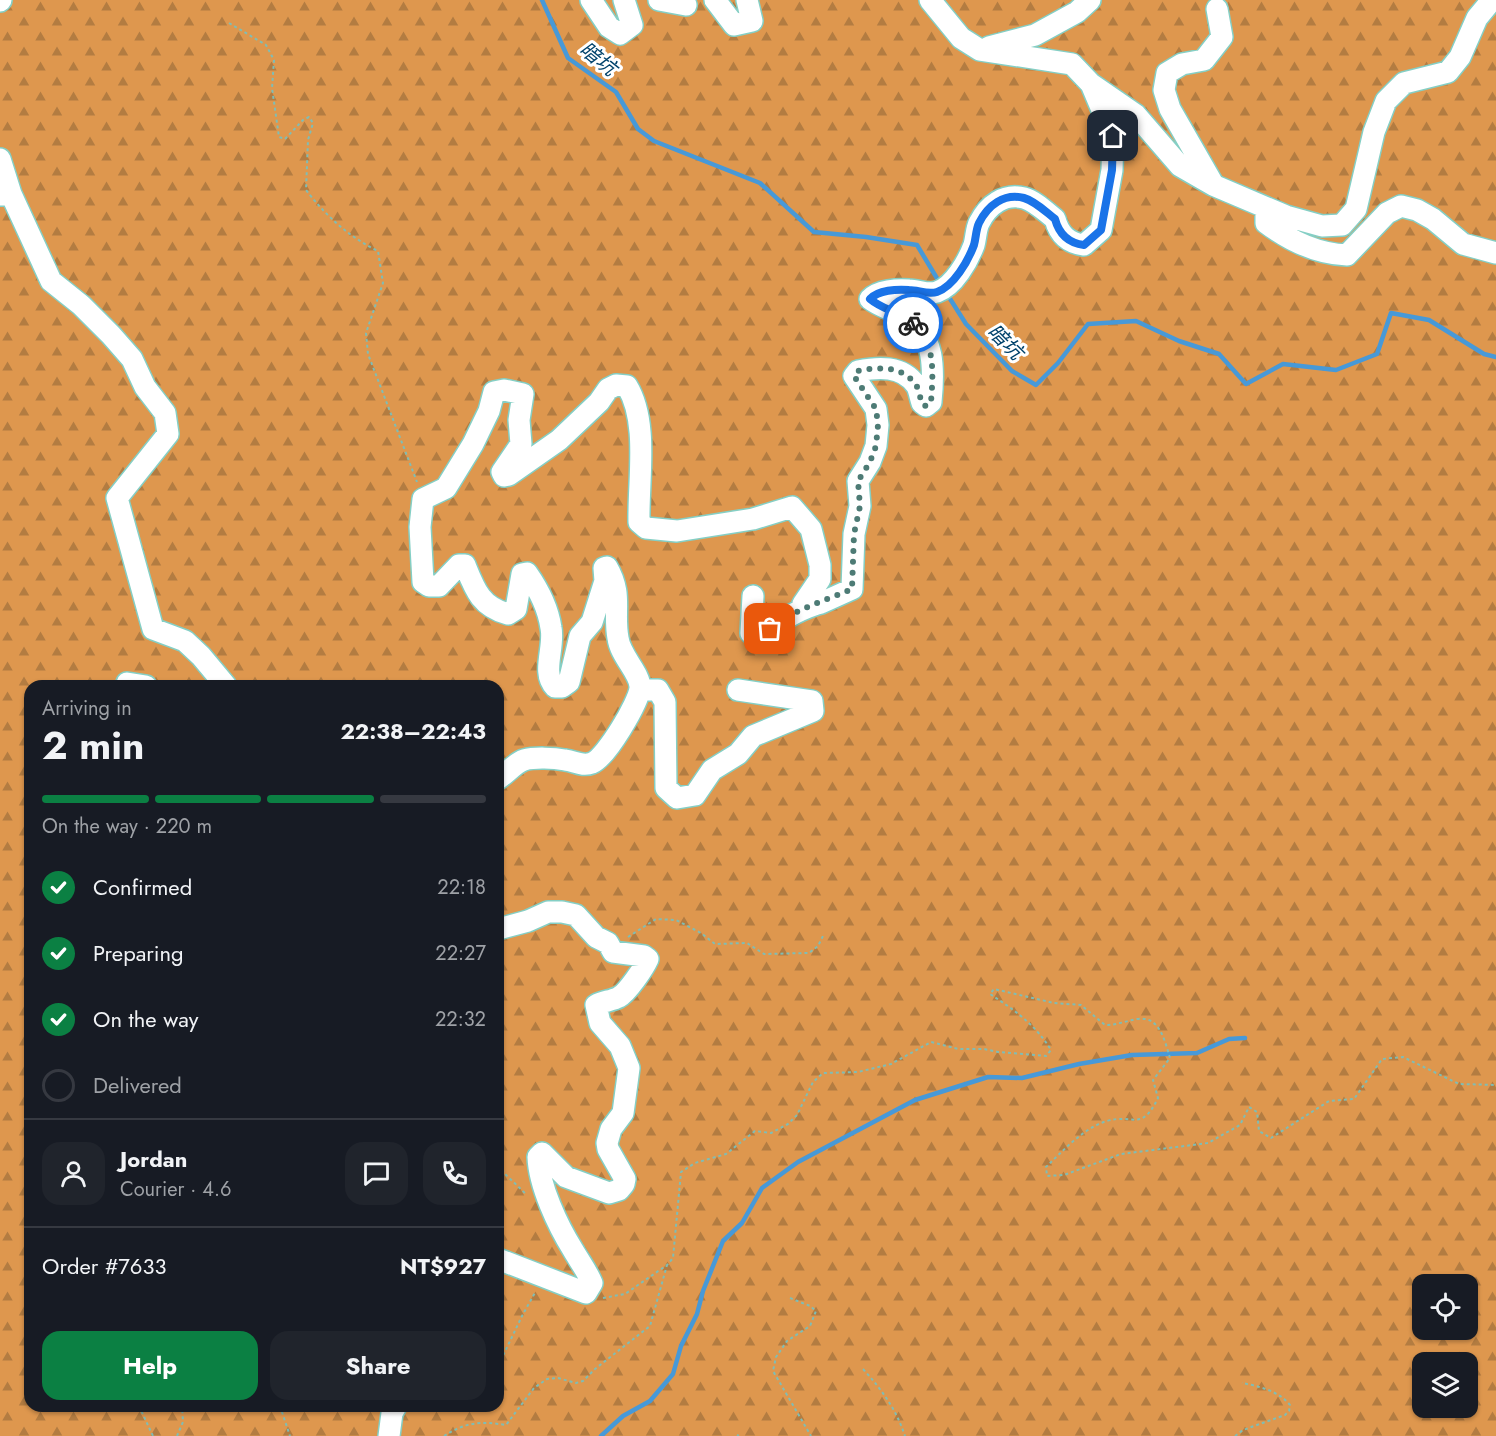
<!DOCTYPE html>
<html lang="en">
<head>
<meta charset="utf-8">
<style>
	:root { --surface:#171b24; --page:#20242c; --text:#f1f3f6; --muted:#9ea1a6; --line:#363941; --accent:#0b8043 }
	body { margin:0; font-family:Jost,"Noto Sans TC",sans-serif; background:var(--page); color:var(--text); height:100vh; display:flex; flex-direction:column; font-size:22px; white-space:nowrap }
	* { box-sizing:border-box; margin:0 }
	p { font-size:20px; color:var(--muted) }
	.icon { flex:none; width:33px; height:33px; fill:none; stroke:currentColor; stroke-width:2; stroke-linecap:round; stroke-linejoin:round }
	.map { position:relative; flex:1; overflow:hidden }
	.sheet { position:absolute; left:24px; top:680px; width:480px; height:732px; display:flex; flex-direction:column; background:var(--surface); border-radius:18px; box-shadow:0 2px 4px #0004 }
	.sheet>* { flex:none }
	.buttons { position:absolute; left:1412px; top:1274px; display:grid; gap:12px }
	.buttons a { display:grid; place-items:center; width:66px; height:66px; border-radius:12px; background:var(--surface); box-shadow:0 2px 4px #0004; font-size:30px }
	.pin { position:absolute; display:grid; place-items:center; width:51px; height:51px; color:#fff; margin:-26px; border-radius:12px; box-shadow:0 3px 9px #0006 }
	.courier { position:absolute; display:grid; place-items:center; width:60px; height:60px; margin:-30px; border:4px solid #1a73e8; border-radius:50%; background:#fff; color:#222; box-shadow:0 2px 8px #0007 }
	.head em { font-style:normal; font-weight:700 }
	.head div { display:flex; flex-direction:column-reverse }
	.head { display:flex; align-items:center; justify-content:space-between; height:102px; padding:0 18px }
	h1 { font-size:39px; font-weight:700; line-height:45px }
	.bar { display:grid; grid-template-columns:repeat(4,1fr); gap:9px 6px; align-content:center; height:72px; padding:0 18px }
	.bar i { height:8px; border-radius:4px; background:var(--line) }
	.bar .active { background:var(--accent) }
	.bar p { grid-column:span 4 }
	.line { display:flex; align-items:center; gap:15px; padding:0 18px; border-top:2px solid var(--line) }
	.line div { flex:1 }
	.round { display:grid; place-items:center; flex:none; width:63px; height:63px; border-radius:18px; background:var(--page) }
	ol { padding:0 18px; list-style:none }
	li { display:flex; align-items:center; gap:18px; height:66px }
	li p { margin-inline-start:auto }
	li .icon { padding:6px; border-radius:50%; background:var(--accent); color:#fff; stroke-width:4 }
	li:last-child { color:var(--muted) }
	li i { width:33px; height:33px; border:3px solid var(--line); border-radius:50% }
	.action { display:flex; gap:12px; margin-top:auto; padding:12px 18px }
	.action a { flex:1; height:69px; border-radius:18px; background:var(--accent); color:#fff; font-size:24px; font-weight:700; line-height:69px; text-align:center }
	.action a+a { background:var(--page); color:var(--text) }
	.map>svg:first-child { display:block }
	.forest { fill:url(#forest-firs); fill-rule:evenodd }
	.lines { fill:none; stroke-linecap:round; stroke-linejoin:round }
	.stream { stroke:#4799d8; stroke-width:4.5 }
	.minor-casing { stroke:#85cfc5; stroke-width:24 }
	.path { stroke:#80bdb4; stroke-width:2; stroke-dasharray:3 3; stroke-linecap:butt }
	.minor { stroke:#fff; stroke-width:21 }
	.done { stroke:#4d7b75; stroke-width:6; stroke-dasharray:0 10.8 }
	.route { stroke:#1a73e8; stroke-width:8 }
	.labels { text-anchor:middle; dominant-baseline:central; stroke-width:6; stroke-linejoin:round; paint-order:stroke }
	.water-label { font-size:20px; font-style:italic; fill:#00426b; stroke:#fff }
</style>
</head>
<body>
<div class="map">
<svg width="1496" height="1436" viewBox="0 0 1496 1436">
	<defs>
		<pattern id="forest-firs" width="22" height="20" patternUnits="userSpaceOnUse" patternTransform="scale(1.5)"><rect width="22" height="20" fill="#de974e"/><path d="M5 1l3.5 6h-7zM16 11l3.5 6h-7z" fill="#b37c41"/></pattern>
	</defs>
	<rect width="100%" height="100%" fill="#b0faef"/>
	<path class="forest" d="M0,0H1496V1436H0ZM30,686H498V1406H30ZM1422,1284H1467V1329H1422ZM1422,1362H1467V1407H1422Z"/>
	<g class="lines">
		<path class="stream" d="M542,0L568,58L616,92L638,129L654,141L760,183L814,232L866,237L917,245L941,285
			M947,294L966,324L1012,371L1036,385L1058,363L1088,324L1136,321L1179,341L1219,354L1246,384L1283,364L1336,370L1377,354L1391,313L1429,320L1484,354L1496,357
			M601,1436L623,1416L650,1401L673,1374L681,1346L697,1314L703,1291L723,1241L742,1223L762,1188L798,1162L915,1100L988,1077L1022,1078L1079,1064L1132,1055L1197,1053L1229,1039L1245,1038"/>
		<g class="minor-casing">
			<path id="minor" d="M591,0L609,27L620,34L632,25L624,0
				M659,0L686,5L684,0
				M715,0L734,25L752,21L747,0
				M930,0L961,38L980,50L1072,64L1091,84L1136,115L1180,166L1213,185L1286,216L1322,226L1342,225L1356,209L1374,132L1386,101L1404,83L1448,72L1460,57L1477,18L1492,0
				M0,1L1,0
				M989,47L1035,35L1077,12L1090,0
				M0,159L11,194
				M1213,184L1170,109L1164,90L1167,73L1182,64L1204,60L1222,37L1217,9
				M0,195L11,194L51,281L81,305L111,335L132,359L145,387L165,413L168,434L117,498L153,629L185,641L201,656L226,686
				M1266,209V223C1290,241 1317,254 1347,255L1387,213L1401,206L1417,210L1433,219L1463,244L1496,253
				M753,596L751,633L761,638C780,621 793,612 817,604
				M127,683L146,686
				M640,690H658L665,702L666,788L677,798L695,795L712,770L738,754L753,736L813,711L812,701L738,690
				M498,779C506,774 515,763 524,760C535,757 554,758 565,760C575,761 582,767 592,763C606,758 639,702 640,688C641,674 620,656 618,638C613,611 623,594 607,567L604,568L605,581L592,622L580,636L569,682L562,687H555C541,673 555,647 551,628C548,607 539,590 527,573L522,574L516,609L508,614C481,607 475,590 465,565H459L439,586H429L423,582L420,527L423,499L446,488L473,444L489,411L494,392L504,390L523,394L519,420L521,444L502,472L504,476L509,475L559,440L599,402L608,389L616,385L627,386C649,422 638,480 639,522L646,528L677,531L753,519L792,507L811,529L820,565V579L803,604L805,607L821,603L852,589L854,534L860,506L858,481L870,462L876,446L878,425L876,409L854,376L858,371C878,367 902,365 916,385C919,389 920,398 922,403L926,406L931,402C934,372 936,333 904,316C893,310 880,307 870,299C878,290 898,289 909,290C918,290 928,295 937,292C954,286 968,261 974,245C976,238 976,229 979,223C988,205 1004,193 1024,198C1035,201 1046,212 1055,219C1059,234 1068,243 1084,245L1101,230L1112,170L1113,136L1091,84
				M498,929L528,921L548,912H562L576,915L596,937L608,943L613,952L644,956L648,959C644,968 627,993 619,997C612,1001 603,1001 596,1005L600,1023L620,1046L629,1068L623,1113L611,1129L607,1143L608,1149L625,1179L624,1184L619,1190L609,1193L566,1177L542,1153L538,1157C539,1186 558,1226 573,1250C580,1262 587,1271 592,1283L586,1293L498,1259
				M389,1436L392,1413L396,1406"/>
		</g>
		<path class="path" d="M229,23L266,45L274,60L272,88L279,137L285,139L303,120L309,117L313,123L308,140L306,190C326,216 349,237 378,251L383,283L366,333L368,354L417,482
			M628,937L656,919L676,920L701,933L715,944L747,943L764,954L809,953L818,946L823,936
			M498,1158L504,1173L527,1195
			M603,1298L625,1294L667,1265L673,1258L681,1172L695,1163L726,1154L755,1131L771,1133L788,1124L797,1115L813,1082L823,1073L858,1072L891,1064L931,1042L958,1049H984L998,1052L1046,1056L1051,1050C1036,1025 1013,1009 990,994L994,989L1054,1003L1081,1005L1105,1025C1117,1025 1126,1021 1137,1019C1160,1015 1165,1042 1170,1058L1153,1080L1158,1098C1141,1133 1133,1113 1107,1121C1083,1128 1063,1151 1046,1167L1047,1176L1064,1175L1121,1154L1208,1143L1240,1125L1249,1107L1257,1112L1259,1131L1271,1138L1329,1101L1354,1099L1382,1059L1403,1057L1459,1084L1496,1085
			M790,1298L810,1306L816,1311L810,1326L787,1341L776,1357L773,1371L811,1436
			M498,1366L523,1314L536,1291
			M863,1369C882,1390 896,1409 905,1436
			M139,1406L153,1436
			M280,1406L290,1436
			M737,1435L739,1436
			M177,1436L183,1422L182,1406
			M444,1436C466,1422 481,1421 506,1425L534,1388L547,1379L558,1378L576,1383L583,1381L595,1369L650,1326L667,1265
			M1235,1436L1243,1430L1285,1415L1289,1411L1290,1405C1279,1391 1258,1386 1242,1383"/>
		<use href="#minor" class="minor"/>
	</g>
	<g class="lines">
		<path class="done" d="M770,629C792,610 825,601 852,589L854,534L860,506L858,481L870,462L876,446L878,425L876,409L854,376L858,371C878,367 902,365 916,385C919,389 920,398 922,404L926,406L931,402C933,374 936,343 913,323"/>
		<path class="route" d="M913,323C900,312 883,310 870,299C878,290 897,289 909,290C918,290 928,295 937,292C954,286 968,261 974,245C976,238 976,229 979,223C988,205 1004,193 1024,198C1035,201 1046,212 1055,219C1059,234 1068,243 1084,245L1101,230L1112,170L1113,136"/>
	</g>
	<g class="labels">
		<g class="water-label">
			<text transform="translate(598 59) rotate(39)">暗坑</text>
			<text transform="translate(1005 342) rotate(45)">暗坑</text>
		</g>
	</g>
</svg>
<div class="buttons">
<a><svg class="icon" aria-label="locate" viewBox="0 0 24 24"><circle cx="12" cy="12" r="6"/><path d="M12 2v4M12 18v4M2 12h4M18 12h4"/></svg></a>
<a><svg class="icon" aria-label="layers" viewBox="0 0 24 24"><path d="M12 4l9 5-9 5-9-5zM3 14l9 5 9-5"/></svg></a>
</div>
<div class="pin" style="left:770px;top:629px;background:#ea580c"><svg class="icon" aria-label="bag" viewBox="0 0 24 24"><path d="M5 8h14l-1 12H6zM9 8a3 3 0 0 1 6 0"/></svg></div>
<div class="pin" style="left:1113px;top:136px;background:#1f2937"><svg class="icon" aria-label="home" viewBox="0 0 24 24"><path d="M3 11l9-7 9 7M6 9v11h12V9"/></svg></div>
<div class="courier" style="left:913px;top:323px"><svg class="icon" aria-label="bike" viewBox="0 0 24 24"><circle cx="6" cy="16" r="4"/><circle cx="18" cy="16" r="4"/><path d="M6 16l4-8h5l3 8M10 8l3 8H6M13 5h3"/></svg></div>
<section class="sheet">
<div class="head"><div><h1>2 min</h1><p>Arriving in</p></div><em>22:38–22:43</em></div>
<div class="bar"><i class="active"></i><i class="active"></i><i class="active"></i><i></i><p>On the way · 220 m</p></div>
<ol>
<li><svg class="icon" aria-label="check" viewBox="0 0 24 24"><path d="M5 12l5 5 9-10"/></svg>Confirmed<p>22:18</p></li>
<li><svg class="icon" aria-label="check" viewBox="0 0 24 24"><path d="M5 12l5 5 9-10"/></svg>Preparing<p>22:27</p></li>
<li><svg class="icon" aria-label="check" viewBox="0 0 24 24"><path d="M5 12l5 5 9-10"/></svg>On the way<p>22:32</p></li>
<li><i></i>Delivered</li>
</ol>
<div class="line" style="height:108px"><a class="round"><svg class="icon" aria-label="person" viewBox="0 0 24 24"><circle cx="12" cy="8" r="4"/><path d="M4 21q1-7 8-7t8 7"/></svg></a><div><b>Jordan</b><p>Courier · 4.6</p></div><a class="round"><svg class="icon" aria-label="chat" viewBox="0 0 24 24"><path d="M4 5h16v11H9l-5 4z"/></svg></a><a class="round"><svg class="icon" aria-label="phone" viewBox="0 0 24 24"><path d="M5 4h4l2 5-3 2q2 4 5 5l2-3 5 2v4C11 20 4 13 5 4z"/></svg></a></div>
<div class="line" style="height:78px"><div>Order #7633</div><b>NT$927</b></div>
<div class="action"><a>Help</a><a>Share</a></div>
</section>
</div>
</body>
</html>
